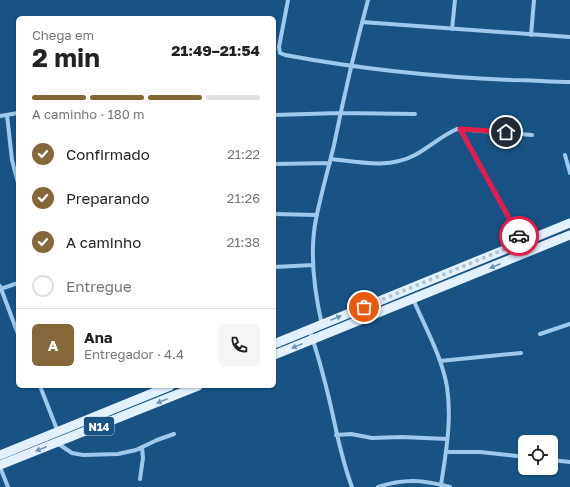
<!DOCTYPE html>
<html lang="pt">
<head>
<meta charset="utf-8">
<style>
	:root { --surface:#fff; --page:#f6f6f6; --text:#222; --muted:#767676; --line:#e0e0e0; --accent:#85683a }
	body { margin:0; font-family:"Golos Text",sans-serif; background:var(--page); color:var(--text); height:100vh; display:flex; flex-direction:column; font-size:15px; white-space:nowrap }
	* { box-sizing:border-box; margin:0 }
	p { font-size:13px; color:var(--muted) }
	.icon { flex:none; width:22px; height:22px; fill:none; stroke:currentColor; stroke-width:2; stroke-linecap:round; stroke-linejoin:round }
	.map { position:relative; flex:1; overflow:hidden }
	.panel { position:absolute; left:16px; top:16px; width:260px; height:372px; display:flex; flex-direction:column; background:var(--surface); border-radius:6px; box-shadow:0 1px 3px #0004 }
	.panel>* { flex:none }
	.controls { position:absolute; left:518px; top:435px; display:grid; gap:8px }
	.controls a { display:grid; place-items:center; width:40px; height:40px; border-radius:6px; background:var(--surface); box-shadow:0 1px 3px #0004; font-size:20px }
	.pin { position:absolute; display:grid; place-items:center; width:34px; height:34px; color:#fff; margin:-17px; border:2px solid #fff; border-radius:50%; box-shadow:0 1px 4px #0007 }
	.courier { position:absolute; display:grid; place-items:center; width:40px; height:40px; margin:-20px; border:3px solid #e11d48; border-radius:50%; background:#fff; color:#222; box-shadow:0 1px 5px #0007 }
	.summary em { font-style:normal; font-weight:700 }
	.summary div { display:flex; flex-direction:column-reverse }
	.summary { display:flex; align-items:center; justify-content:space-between; height:68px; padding:0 16px }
	h1 { font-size:26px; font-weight:700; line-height:30px }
	.bar { display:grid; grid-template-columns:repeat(4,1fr); gap:6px 4px; align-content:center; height:48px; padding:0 16px }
	.bar i { height:5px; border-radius:3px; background:var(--line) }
	.bar .selected { background:var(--accent) }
	.bar p { grid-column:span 4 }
	.line { display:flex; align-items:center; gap:10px; padding:0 16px; border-top:1px solid var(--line) }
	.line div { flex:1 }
	.round { display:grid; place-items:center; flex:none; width:42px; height:42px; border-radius:6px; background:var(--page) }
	ol { padding:0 16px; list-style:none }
	li { display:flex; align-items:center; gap:12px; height:44px }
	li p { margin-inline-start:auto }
	li .icon { padding:4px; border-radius:50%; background:var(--accent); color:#fff; stroke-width:4 }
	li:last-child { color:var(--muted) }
	li i { width:22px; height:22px; border:2px solid var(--line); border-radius:50% }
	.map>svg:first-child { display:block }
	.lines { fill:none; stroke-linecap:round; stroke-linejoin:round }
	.street { stroke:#9cc9ed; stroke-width:4 }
	.primary { stroke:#e2f0ff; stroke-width:9 }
	.oneway { fill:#6892b6 }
	.done { stroke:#aec3d4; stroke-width:4; stroke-dasharray:0 7.2 }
	.route { stroke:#e11d48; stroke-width:5 }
	.labels { text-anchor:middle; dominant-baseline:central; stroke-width:3.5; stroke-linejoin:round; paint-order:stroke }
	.shield { fill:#175385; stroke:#b9cbda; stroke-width:1 }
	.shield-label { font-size:11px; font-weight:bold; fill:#fff }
</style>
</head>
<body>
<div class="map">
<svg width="570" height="487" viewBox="0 0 570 487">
	<rect width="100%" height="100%" fill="#175385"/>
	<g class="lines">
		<path class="street" d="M288,0L279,47L280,53L285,55C360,69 436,77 512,80C531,80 551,82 570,82
			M362,22L570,37
			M452,29L455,0
			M531,35L534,0
			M7,115L12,160L18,183
			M274,115L340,113L415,114
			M0,116L18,113
			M460,129L522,242
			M565,155L570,173
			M331,159C359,162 389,169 415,155C430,147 441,136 457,129L532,135
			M274,164L330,163
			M274,214L317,215
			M274,267L313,265
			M0,286L18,334
			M0,289L18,283
			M413,299C425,327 442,357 447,387C452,420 446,452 441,485
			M322,325C314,290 309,254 316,219C321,194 328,170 334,145C344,96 355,48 368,0
			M309,329C318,354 325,381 331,407C337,434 342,461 352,487
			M540,334L570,324
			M440,361L521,353
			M40,386L58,432
			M336,435L351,434L372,438L402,437L447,439
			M57,443L72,453L83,455L118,454L136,450L157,440L174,434
			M446,452H480L525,457
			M551,460L570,462
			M0,467L8,487
			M140,479L143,458L142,447
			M378,487C405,478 423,480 450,487"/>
		<path class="primary" d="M274,344L570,223
			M274,355L570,235
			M0,455L170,386
			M0,465L198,386"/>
	</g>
	<defs><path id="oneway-solid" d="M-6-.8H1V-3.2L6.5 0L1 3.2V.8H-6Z"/></defs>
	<g class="oneway">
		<use href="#oneway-solid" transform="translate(495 266) rotate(158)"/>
		<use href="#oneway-solid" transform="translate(336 318) rotate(-22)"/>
		<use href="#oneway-solid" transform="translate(297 346) rotate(158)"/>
		<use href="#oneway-solid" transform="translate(162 401) rotate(158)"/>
		<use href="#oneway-solid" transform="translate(41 449) rotate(158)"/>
	</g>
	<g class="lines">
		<path class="done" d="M364,307L522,242L519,236"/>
		<path class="route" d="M506,132L460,129L519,236"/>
	</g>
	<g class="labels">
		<rect class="shield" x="84" y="417" width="30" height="18" rx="3"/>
		<g class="shield-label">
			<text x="99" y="426">N14</text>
		</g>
	</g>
</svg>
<div class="controls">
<a><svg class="icon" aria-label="locate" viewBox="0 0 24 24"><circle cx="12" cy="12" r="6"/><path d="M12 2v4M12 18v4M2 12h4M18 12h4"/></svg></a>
</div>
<div class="pin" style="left:364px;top:307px;background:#ea580c"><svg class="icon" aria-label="bag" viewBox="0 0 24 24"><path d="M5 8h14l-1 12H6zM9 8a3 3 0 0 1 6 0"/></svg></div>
<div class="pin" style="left:506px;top:132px;background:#1f2937"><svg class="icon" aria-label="home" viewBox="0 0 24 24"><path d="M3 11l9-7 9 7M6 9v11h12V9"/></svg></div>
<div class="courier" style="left:519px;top:236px"><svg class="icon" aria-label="car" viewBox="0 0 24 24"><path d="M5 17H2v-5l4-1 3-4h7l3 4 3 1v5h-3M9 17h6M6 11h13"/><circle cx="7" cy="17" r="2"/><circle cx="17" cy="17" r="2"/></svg></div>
<section class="panel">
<div class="summary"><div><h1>2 min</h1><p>Chega em</p></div><em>21:49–21:54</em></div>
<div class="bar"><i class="selected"></i><i class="selected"></i><i class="selected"></i><i></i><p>A caminho · 180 m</p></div>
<ol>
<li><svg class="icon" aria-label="check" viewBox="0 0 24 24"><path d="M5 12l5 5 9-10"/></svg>Confirmado<p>21:22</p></li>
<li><svg class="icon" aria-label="check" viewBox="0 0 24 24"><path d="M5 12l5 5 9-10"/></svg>Preparando<p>21:26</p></li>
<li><svg class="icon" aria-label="check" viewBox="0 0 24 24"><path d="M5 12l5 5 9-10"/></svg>A caminho<p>21:38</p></li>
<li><i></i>Entregue</li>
</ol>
<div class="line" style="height:72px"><b class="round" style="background:var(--accent);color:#fff">A</b><div><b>Ana</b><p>Entregador · 4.4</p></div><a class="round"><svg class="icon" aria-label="phone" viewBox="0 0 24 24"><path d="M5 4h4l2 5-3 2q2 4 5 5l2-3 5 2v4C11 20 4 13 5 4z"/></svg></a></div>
</section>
</div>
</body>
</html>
